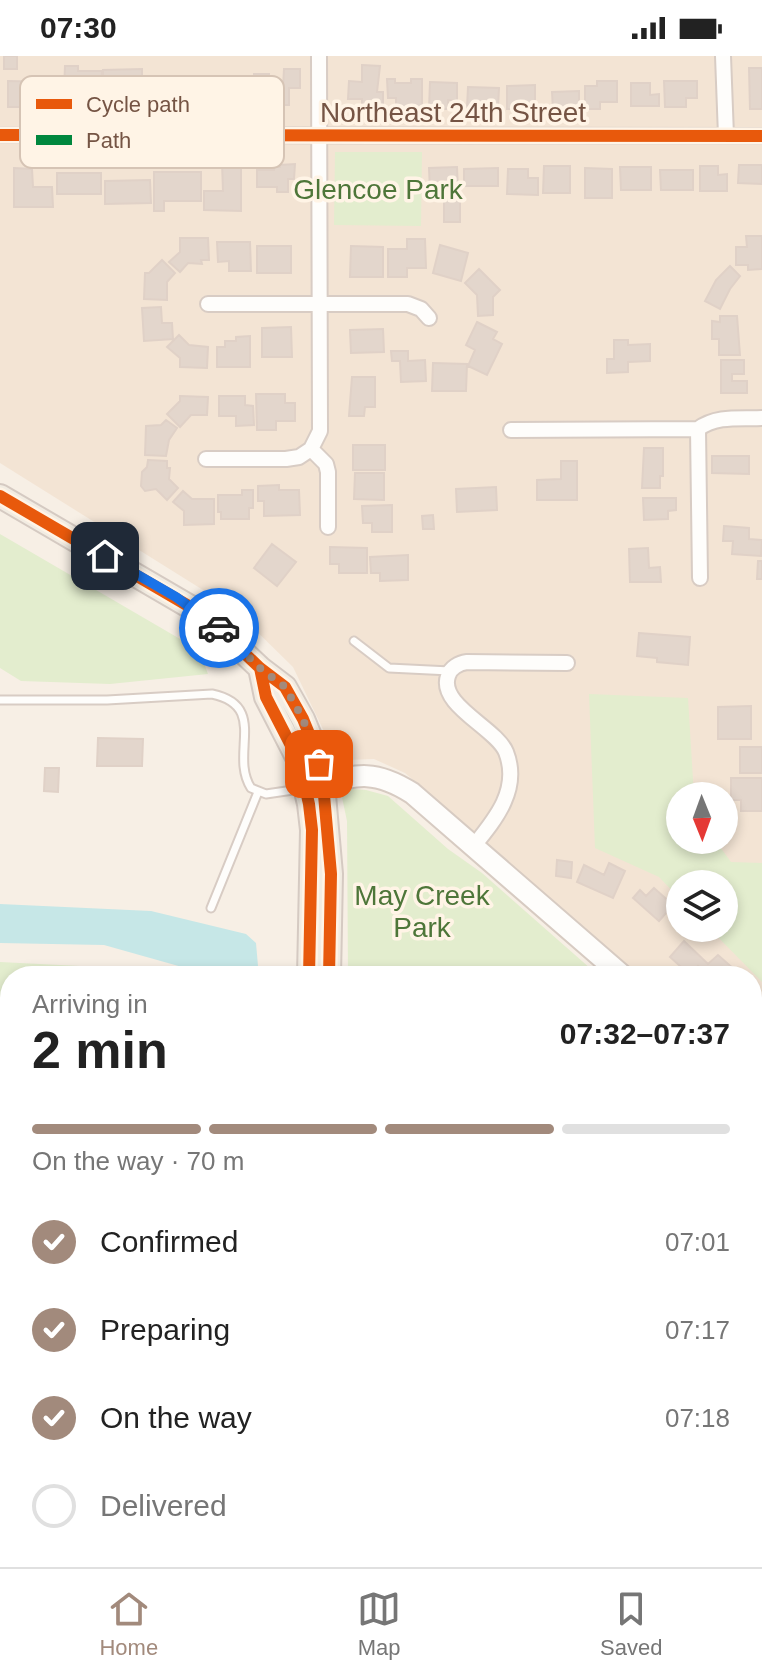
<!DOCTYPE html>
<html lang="en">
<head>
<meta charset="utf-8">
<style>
	:root { --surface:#fff; --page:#f2f2f2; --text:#222; --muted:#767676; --line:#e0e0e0; --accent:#a28a7c }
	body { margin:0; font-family:Helvetica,sans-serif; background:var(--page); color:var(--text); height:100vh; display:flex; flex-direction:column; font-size:30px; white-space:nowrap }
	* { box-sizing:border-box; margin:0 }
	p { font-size:26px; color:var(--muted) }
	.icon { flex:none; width:44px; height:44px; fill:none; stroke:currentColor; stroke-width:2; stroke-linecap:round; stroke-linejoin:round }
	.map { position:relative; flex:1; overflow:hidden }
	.drawer { position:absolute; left:0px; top:910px; width:762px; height:602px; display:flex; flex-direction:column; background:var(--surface); border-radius:32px 32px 0 0; box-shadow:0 4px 12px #0003 }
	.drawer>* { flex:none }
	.needle { width:52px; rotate:179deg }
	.controls { position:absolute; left:666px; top:726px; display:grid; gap:16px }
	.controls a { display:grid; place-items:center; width:72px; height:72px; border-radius:50%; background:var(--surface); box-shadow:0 4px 12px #0003; font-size:40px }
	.pin { position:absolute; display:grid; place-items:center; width:68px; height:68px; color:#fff; margin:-34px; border-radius:16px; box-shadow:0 4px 12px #0006 }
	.courier { position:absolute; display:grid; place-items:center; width:80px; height:80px; margin:-40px; border:6px solid #1a73e8; border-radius:50%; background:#fff; color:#222; box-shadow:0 2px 10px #0007 }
	.headline em { font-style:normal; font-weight:800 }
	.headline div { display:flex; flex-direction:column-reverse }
	.headline { display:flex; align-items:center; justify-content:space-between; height:136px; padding:0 32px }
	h1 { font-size:52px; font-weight:800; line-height:60px }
	.bar { display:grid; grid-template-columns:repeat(4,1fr); gap:12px 8px; align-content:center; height:96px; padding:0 32px }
	.bar i { height:10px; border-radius:6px; background:var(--line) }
	.bar .on { background:var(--accent) }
	.bar p { grid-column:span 4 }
	ol { padding:0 32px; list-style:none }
	li { display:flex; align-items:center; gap:24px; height:88px }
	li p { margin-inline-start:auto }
	li .icon { padding:8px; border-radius:50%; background:var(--accent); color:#fff; stroke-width:4 }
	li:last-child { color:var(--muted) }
	li i { width:44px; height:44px; border:4px solid var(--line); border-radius:50% }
	.status { display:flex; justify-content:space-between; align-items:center; height:56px; padding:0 40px; background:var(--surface); direction:ltr }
	.status svg { height:22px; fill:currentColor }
	.tabs { display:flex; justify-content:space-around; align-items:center; height:112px; border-top:2px solid var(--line); background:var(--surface); font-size:22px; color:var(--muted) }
	.tabs a { display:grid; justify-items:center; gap:4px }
	.tabs .on { color:var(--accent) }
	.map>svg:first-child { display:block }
	.residential { fill:#f3e4d4; fill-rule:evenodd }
	.green { fill:#e3edce }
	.water { fill:#c6e7e7 }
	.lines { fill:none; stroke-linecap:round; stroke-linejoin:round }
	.stream { stroke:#c6e7e7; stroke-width:4 }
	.building { fill:#e3d6cc; stroke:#e0d1c7; stroke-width:2 }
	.lane-casing { stroke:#d8ccc4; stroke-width:11 }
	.street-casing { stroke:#d8ccc4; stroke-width:18 }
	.secondary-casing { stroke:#d7cbc2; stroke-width:24 }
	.primary-casing { stroke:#d5cac2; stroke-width:26 }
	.lane { stroke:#fefdfb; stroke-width:7 }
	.street { stroke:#fefdfb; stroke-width:14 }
	.secondary { stroke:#fefdfb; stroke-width:20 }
	.primary { stroke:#f2ece2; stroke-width:22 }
	.quiet { stroke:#00873e; stroke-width:10; stroke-dasharray:20 10; stroke-linecap:butt }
	.cycleway-casing { stroke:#fff4e6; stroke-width:17 }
	.cycleway { stroke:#e8590c; stroke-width:12 }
	.done { stroke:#a28a7c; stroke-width:8; stroke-dasharray:0 14.4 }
	.route { stroke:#1a73e8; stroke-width:10 }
	.labels { text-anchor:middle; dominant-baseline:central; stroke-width:7; stroke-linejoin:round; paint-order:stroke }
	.street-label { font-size:28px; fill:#755444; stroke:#fff4e6 }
	.park-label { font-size:28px; fill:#4e7639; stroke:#fff4e6 }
	.key { fill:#fff4e6; stroke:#d6c4b5; stroke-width:2 }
	.key-label { font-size:22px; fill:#755444 }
</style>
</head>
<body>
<div class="status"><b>07:30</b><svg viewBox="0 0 49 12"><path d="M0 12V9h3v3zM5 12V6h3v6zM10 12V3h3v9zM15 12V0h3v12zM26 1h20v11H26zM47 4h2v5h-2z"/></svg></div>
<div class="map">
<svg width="762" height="1511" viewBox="0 0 762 1511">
	<rect width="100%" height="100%" fill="#f7efe5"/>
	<path class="residential" d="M0,0H762V1173H757L756,1134L752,1136V920H640L405,717L374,703L345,704L332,692L293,611L235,554L0,407ZM680,740H724V784H680ZM680,828H724V872H680Z"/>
	<path class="green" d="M335,96H422L421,170L334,169Z
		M0,478L199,594L208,618L110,628L21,625L0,612Z
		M589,638L688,642L694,740H680V784H715L731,806L762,807V926L709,872H724V828H680V843L659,821L595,792Z
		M340,732L366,734L388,740L448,793L482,817L599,920H348L347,765Z
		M0,906L100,911L133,920H10V1100L0,1099Z
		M756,1134L757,1146L762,1148V1511H567V1502H752V1136Z
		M0,1228L10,1231V1378L0,1376Z
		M142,1502H255V1509L259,1511H142Z"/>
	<path class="water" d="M0,848L151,855L246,878L256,887L258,910L253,920H214L104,889L0,887Z"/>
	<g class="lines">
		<path class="stream" d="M0,1034L10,1057
			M752,1248L762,1257
			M752,1348L762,1347
			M673,1502L678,1511"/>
	</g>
	<path class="building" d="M4,0H17V13H4Z
		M362,9L380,10L377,36H383V54L368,53V49L362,48V43H348L349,25L362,26Z
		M65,10H78V15H102L101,51H84V36L64,35Z
		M749,12H762V53H750Z
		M142,13V52H123L122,33H103V14Z
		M284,13H300V32H289V49H273V53H254V18H269L268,32H283Z
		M387,23H395V27H411V23H422V51L396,52V42H388Z
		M8,25L49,26V46H35V51H8Z
		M597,25H617V46H600V53H585V30H597Z
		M664,25H697V42H686V51H665Z
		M430,26L457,27V45L448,44V53H429Z
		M631,27H650V39L659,38V50H631Z
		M535,29V48H522V53H507V30Z
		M468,31L499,32L498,53L467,52Z
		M579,35V54H553L552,36Z
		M222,107L241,108V155L204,154V135H223Z
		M295,108L294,123H288V136H277V131H257V114H274V111H280V109Z
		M739,109H762V128L738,127Z
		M544,110H570V137H543Z
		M700,110H718V119L727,118V135H700Z
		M457,111L458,135H430L429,112Z
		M620,111H651V134H621Z
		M14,112L32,113L33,131H52L53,151H14Z
		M498,112V130H464V113Z
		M585,112L612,113V142H585Z
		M508,113H528V122H538V139L507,138Z
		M660,114H693V134H661Z
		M154,116H201V145H164V155H154Z
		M57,117H101V138H57Z
		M150,124L151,147L105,148V125Z
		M444,143L460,144V166H444Z
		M746,180H762V213L748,214V209H736V191H747Z
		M180,182H208L209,204H201L202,208L188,207L180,216L169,206L180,196Z
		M407,183H425L426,212H407V221H388V193H407Z
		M217,186H250L251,215H229V205L218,206Z
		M440,189L468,197L461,225L433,217Z
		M257,190H291V217H257Z
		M351,190L383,191V221H350Z
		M162,204L175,217L167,226V244L144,243L145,217H149Z
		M730,210L740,220L730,233L720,253L705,245L716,224Z
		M479,213L500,234L493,241V259L478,260L477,239L465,227Z
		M161,251L162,267H172L173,283L144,285L142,252Z
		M720,260H737L740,299H719V283H712V265L720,266Z
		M477,266L497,276L493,283L502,288L487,319L468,310L475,294L466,289Z
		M291,271L292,301H262V272Z
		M383,273L384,296L351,297L350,274Z
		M179,279L189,289L208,291L207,312L180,311V302L167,291Z
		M250,280V311H217V291H225V285H236V281Z
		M614,284H628V289L650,288V305L628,306V316L607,317V303H614Z
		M391,295H408V305L425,304L426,325L401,326L400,305H392Z
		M721,304H744V318H732V325H747V337H721Z
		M433,307L467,308L466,335H432Z
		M352,321H375V351H365L364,360H349Z
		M256,338H285V347H295V365H276V374H257Z
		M180,340L208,341L207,359H191L180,371L167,358L180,345Z
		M219,340H245V349L253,350L254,369L236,370V360H219Z
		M166,364L177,372L169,384L166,400L145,399L146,370L161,369Z
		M353,389H385V414H353Z
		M644,392H663V420H660V432H642Z
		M712,400H749V418L712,417Z
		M148,404L167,405V412H170L169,423L178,432L167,444L156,433L145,435L141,430L142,416L147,411Z
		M561,405H577V444H537V424L561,423Z
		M355,417H384V444L354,443Z
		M279,429V434H299L300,459L264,460V445H258V430Z
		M496,431L497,454L457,456L456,433Z
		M242,434H253V452H249V463H221V456H218V439H242Z
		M183,435L192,443H214V468L184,469V455L173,446Z
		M643,442H676V454L668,455V463L644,464Z
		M392,449V476H372V467H363L362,450Z
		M433,459L434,473H423L422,460Z
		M724,470L749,472V483L762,484L761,500L732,498L733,485H723Z
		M272,488L296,506L277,530L254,512Z
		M330,491L367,492V517H339V508H330Z
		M648,492L649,512L660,511L661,526H630L629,493Z
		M408,499V524L380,525V517H371L370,501Z
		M758,505H762V523H757Z
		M639,577L690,581L688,609L657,606V602L637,600Z
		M751,650V683H718V651Z
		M98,682L143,683L142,710H97Z
		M740,691H762V717H740Z
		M45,712H59L58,736L44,735Z
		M731,722H762V755H741V744H731Z
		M557,804L572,806L571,822L556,820Z
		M609,807L625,815L613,842L577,826L584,809L604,819Z
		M654,832L673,849L659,865L633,842L640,834L646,840Z
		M684,885L708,908L718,899L735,914L729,920H710L698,910L690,919L670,901Z
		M759,961L762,963V997L752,989V969Z
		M0,1138H10V1159L0,1156Z
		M0,1488H4V1492H10V1502H18V1511H0Z
		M29,1502H65V1508H57V1511H29Z
		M426,1503H445V1508H462V1511H426Z"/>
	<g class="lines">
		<g class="lane-casing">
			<path id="lane" d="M354,585L389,612L450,615
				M0,644H107L212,638C269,650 229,698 251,732L266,738L300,733
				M211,852L258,736
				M153,1505L264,1507L286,1510"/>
		</g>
		<g class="street-casing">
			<path id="street" d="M319,0L320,375L311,393L326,408L328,416V471
				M723,0L726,80
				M0,79L762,80
				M208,248H408L421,253L429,262
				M698,373L700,522
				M511,374L698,373C717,359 740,363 762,362
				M206,403H286L299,401L311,393
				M472,792C494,765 521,734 506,696C496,672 438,649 448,620C450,612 459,607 467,606L567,607"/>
		</g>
		<g class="secondary-casing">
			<path id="secondary" d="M310,731C354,720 371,711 412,737L623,920
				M752,1030L762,1039
				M0,1213L10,1215"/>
		</g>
		<g class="primary-casing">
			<path id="primary" d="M0,440L204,559L260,612L285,631L303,663L319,702L323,728L331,818L329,920
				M260,612L266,641L299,705L309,748L312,774L309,920
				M288,1511V1502
				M307,1511V1502"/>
		</g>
		<use href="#lane" class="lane"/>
		<use href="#street" class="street"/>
		<use href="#secondary" class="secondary"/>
		<use href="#primary" class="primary"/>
		<path class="quiet" d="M0,1346L10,1345
			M752,1349L756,1360L762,1363
			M262,1502L264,1507
			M79,1511V1502"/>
		<g class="cycleway-casing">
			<path id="cycleway" d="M0,79L762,80
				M0,440L204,559L260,612L285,631L303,663L319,702L323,728L331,818L329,920
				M260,612L266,641L299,705L309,748L312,774L309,920"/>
		</g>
		<use href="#cycleway" class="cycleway"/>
	</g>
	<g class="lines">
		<path class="done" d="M219,572L260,612L285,631L303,663L319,708"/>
		<path class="route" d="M105,500L176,541L219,572"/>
	</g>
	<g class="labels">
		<g class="street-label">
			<text x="453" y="56">Northeast 24th Street</text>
		</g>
		<g class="park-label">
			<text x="378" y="133">Glencoe Park</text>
			<text x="422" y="839">May Creek<tspan x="422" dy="32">Park</tspan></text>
		</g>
	</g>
	<rect x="20" y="20" width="264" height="92" rx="12" class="key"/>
	<rect x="36" y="43" width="36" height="10" fill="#e8590c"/>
	<rect x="36" y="79" width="36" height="10" fill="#00873e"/>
	<g class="key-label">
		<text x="86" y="56">Cycle path</text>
		<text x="86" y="92">Path</text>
	</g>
</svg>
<div class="controls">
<a><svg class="needle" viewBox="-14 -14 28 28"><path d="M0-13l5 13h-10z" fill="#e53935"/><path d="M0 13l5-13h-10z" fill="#767676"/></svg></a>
<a><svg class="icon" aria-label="layers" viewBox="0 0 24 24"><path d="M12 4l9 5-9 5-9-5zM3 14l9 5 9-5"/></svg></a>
</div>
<div class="pin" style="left:319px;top:708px;background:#ea580c"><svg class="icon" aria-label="bag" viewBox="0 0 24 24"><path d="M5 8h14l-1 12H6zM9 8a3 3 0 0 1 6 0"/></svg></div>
<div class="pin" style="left:105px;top:500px;background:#1f2937"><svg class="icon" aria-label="home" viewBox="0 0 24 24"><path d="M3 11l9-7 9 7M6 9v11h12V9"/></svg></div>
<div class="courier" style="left:219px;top:572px"><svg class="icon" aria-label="car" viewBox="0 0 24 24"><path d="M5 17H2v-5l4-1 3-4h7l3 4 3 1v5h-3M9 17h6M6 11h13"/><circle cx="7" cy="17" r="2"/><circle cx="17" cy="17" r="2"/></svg></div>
<section class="drawer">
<div class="headline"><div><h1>2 min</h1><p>Arriving in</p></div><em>07:32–07:37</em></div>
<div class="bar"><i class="on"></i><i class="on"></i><i class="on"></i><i></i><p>On the way · 70 m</p></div>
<ol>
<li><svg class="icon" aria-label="check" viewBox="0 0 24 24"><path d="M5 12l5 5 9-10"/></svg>Confirmed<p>07:01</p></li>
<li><svg class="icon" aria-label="check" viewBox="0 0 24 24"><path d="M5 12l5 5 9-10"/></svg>Preparing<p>07:17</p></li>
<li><svg class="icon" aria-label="check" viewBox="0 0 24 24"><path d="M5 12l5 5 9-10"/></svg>On the way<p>07:18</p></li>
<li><i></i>Delivered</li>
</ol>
</section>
</div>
<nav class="tabs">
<a class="on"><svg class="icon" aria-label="home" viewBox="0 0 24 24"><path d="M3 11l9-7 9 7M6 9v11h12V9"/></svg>Home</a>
<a><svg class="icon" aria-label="map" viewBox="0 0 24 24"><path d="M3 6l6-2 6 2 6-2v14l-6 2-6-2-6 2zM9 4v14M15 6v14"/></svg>Map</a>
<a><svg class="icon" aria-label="saved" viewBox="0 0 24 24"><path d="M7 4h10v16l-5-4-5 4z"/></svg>Saved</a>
</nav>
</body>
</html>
